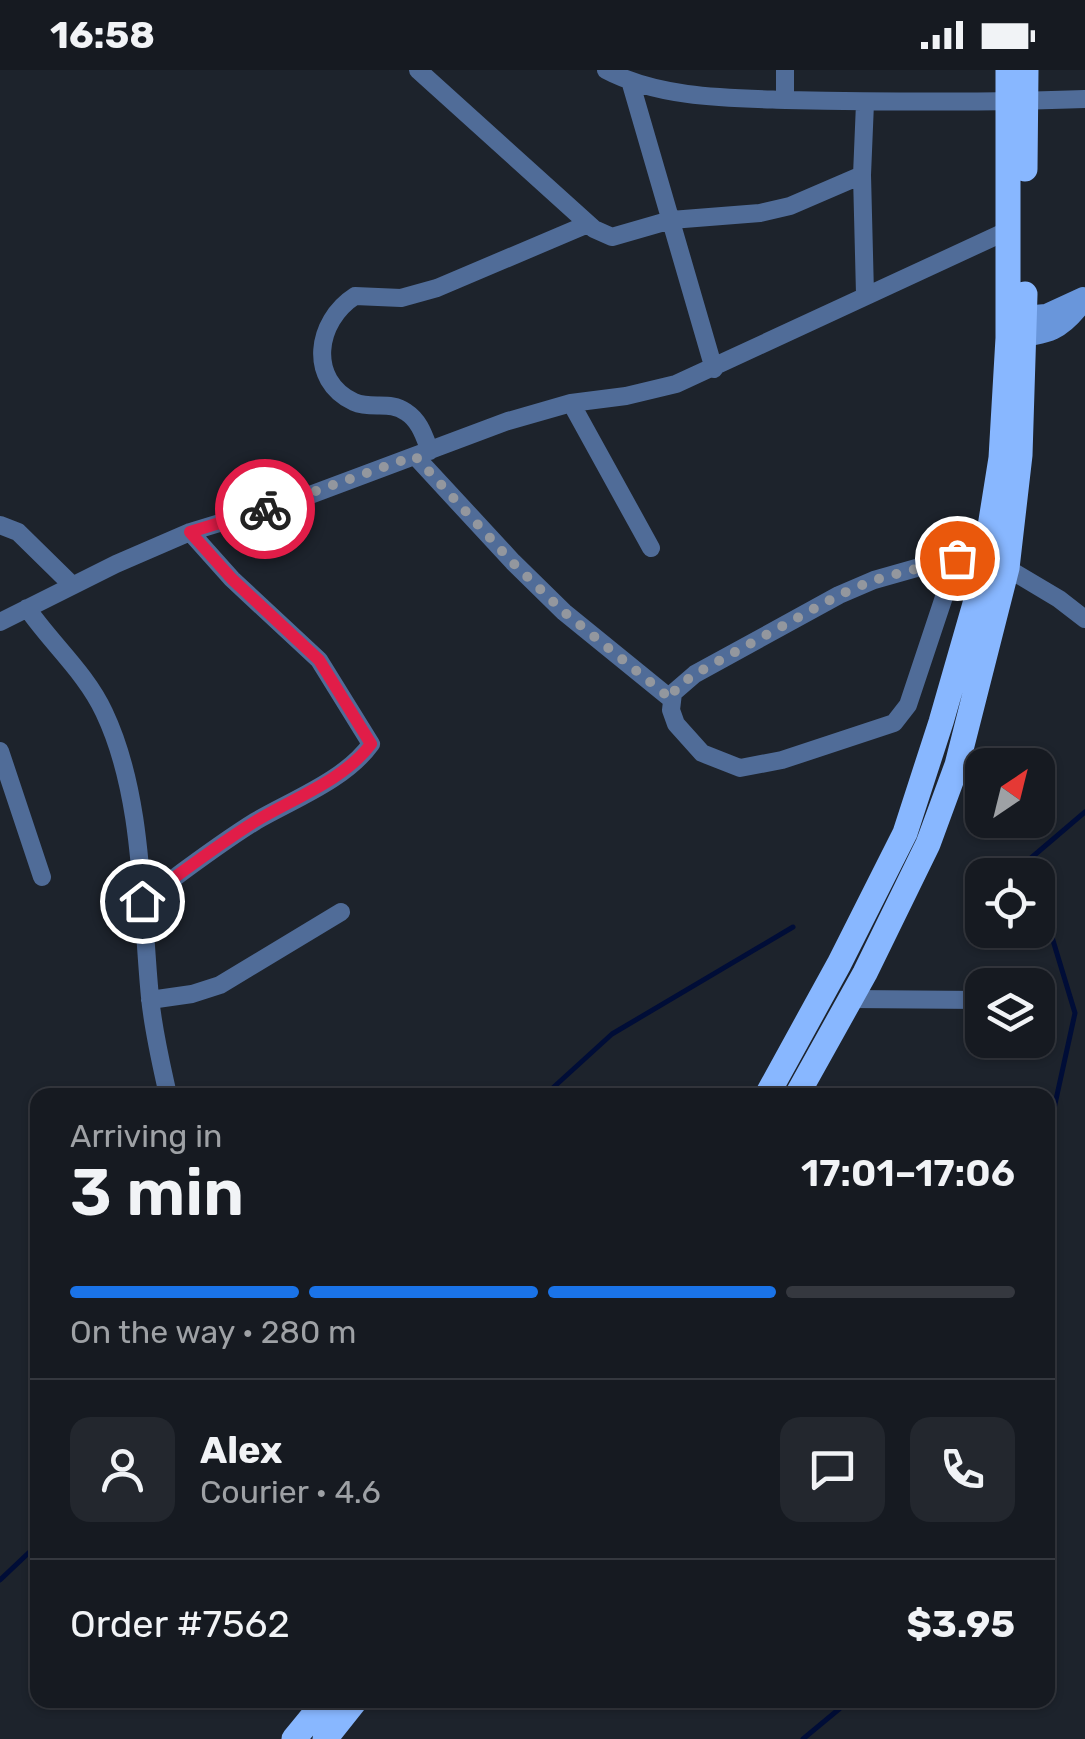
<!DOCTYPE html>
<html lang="en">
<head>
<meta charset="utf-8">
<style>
	:root { --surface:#161a21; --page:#23272e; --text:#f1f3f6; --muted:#9ea1a5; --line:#35383f; --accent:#1a73e8 }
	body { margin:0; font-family:Rubik,sans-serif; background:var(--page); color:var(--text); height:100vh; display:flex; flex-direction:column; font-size:38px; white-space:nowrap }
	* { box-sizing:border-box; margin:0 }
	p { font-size:32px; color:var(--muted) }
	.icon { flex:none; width:55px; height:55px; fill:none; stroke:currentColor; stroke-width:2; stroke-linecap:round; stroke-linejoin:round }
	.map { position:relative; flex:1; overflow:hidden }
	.drawer { position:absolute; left:30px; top:1018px; width:1025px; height:620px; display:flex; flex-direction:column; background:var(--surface); border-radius:20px; box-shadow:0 2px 8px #0004,0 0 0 2px var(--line) }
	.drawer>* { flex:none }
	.needle { width:65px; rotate:35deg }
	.fabs { position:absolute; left:965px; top:678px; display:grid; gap:20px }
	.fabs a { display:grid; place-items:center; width:90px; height:90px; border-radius:20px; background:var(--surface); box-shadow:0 2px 8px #0004,0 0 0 2px var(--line); font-size:50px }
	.pin { position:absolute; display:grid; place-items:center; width:85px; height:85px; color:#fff; margin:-42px; border:5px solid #fff; border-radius:50%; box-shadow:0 2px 10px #0007 }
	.courier { position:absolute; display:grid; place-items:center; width:100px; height:100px; margin:-50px; border:8px solid #e11d48; border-radius:50%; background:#fff; color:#222; box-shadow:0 2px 12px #0007 }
	.head em { font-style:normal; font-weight:600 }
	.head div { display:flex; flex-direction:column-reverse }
	.head { display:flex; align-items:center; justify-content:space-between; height:170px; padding:0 40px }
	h1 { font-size:65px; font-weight:600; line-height:75px }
	.bar { display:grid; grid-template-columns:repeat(4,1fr); gap:15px 10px; align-content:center; height:120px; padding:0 40px }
	.bar i { height:12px; border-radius:8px; background:var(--line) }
	.bar .selected { background:var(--accent) }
	.bar p { grid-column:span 4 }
	.line { display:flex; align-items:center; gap:25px; padding:0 40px; border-top:2px solid var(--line) }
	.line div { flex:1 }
	.round { display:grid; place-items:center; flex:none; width:105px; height:105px; border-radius:20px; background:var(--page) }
	.status { display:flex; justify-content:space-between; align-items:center; height:70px; padding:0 50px; background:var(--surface); direction:ltr }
	.status svg { height:28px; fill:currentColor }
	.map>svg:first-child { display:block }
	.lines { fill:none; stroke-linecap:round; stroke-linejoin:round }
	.stream { stroke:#000d37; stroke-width:5 }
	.street { stroke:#506c98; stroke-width:18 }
	.secondary { stroke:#6996db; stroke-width:20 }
	.primary { stroke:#88b7ff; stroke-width:25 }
	.done { stroke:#93979e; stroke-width:10; stroke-dasharray:0 18 }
	.route { stroke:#e11d48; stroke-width:12 }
</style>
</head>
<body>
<div class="status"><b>16:58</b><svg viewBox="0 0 49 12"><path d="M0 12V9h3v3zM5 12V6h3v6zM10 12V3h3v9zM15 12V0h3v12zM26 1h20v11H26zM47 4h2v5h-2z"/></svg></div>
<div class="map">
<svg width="1085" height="1669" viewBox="0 0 1085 1669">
	<rect width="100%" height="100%" fill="#1d232c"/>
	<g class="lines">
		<path class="stream" d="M1034,805L1031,788L1085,742
			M1038,821L1075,943L1048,1066
			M545,1025L612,964L793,857
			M0,1510L38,1474
			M803,1669L850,1630"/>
		<path class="street" d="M418,0L594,159L612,167L671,150L760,143L790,136L862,105
			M606,0C659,28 727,28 786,30C886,32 985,33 1085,29
			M631,14L714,299
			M785,30V0
			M865,33L862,105L865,224
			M571,333L651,478
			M430,381C424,366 420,351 406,342C390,330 372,340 354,332C307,310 316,251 355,226L401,228L437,218L588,154
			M415,386L513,492L564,542L671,629
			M0,455L18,462L72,515
			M957,488L908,635L894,653L782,690L740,698L702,683L676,654L671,640L673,623L695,604L839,525L874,510L987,478
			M1007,498L1059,529L1085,549
			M27,538C51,573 86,603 104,642C144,726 141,836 150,927C153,960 161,993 168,1025
			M0,552L116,494L190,462L302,428L508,351L571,333L626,326L676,314L1009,160
			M0,681L42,807
			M143,831C180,804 217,775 256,751C294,729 345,710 371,674L319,590L232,509L190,462
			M851,929L982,930
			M150,930L192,924L220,915L341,842"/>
		<path class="secondary" d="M1011,247L1046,244L1083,227
			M1010,268C1049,264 1062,262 1085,229"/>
		<path class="primary" d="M1025,99L1026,0
			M767,1025L839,894L905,763L941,652L981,513L1001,388L1008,268V0
			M797,1025L865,903L928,774L957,695L1007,498L1020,385L1025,224
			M294,1669L326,1630
			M325,1669L356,1630"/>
	</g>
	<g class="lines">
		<path class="done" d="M265,439L415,386L512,492L564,542L671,629L676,618L695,604L839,525L874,510L957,488"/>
		<path class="route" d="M142,831C180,804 217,775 256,751C294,728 344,710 371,674L319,590L232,509L190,462L265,439"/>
	</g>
</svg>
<div class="fabs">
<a><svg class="needle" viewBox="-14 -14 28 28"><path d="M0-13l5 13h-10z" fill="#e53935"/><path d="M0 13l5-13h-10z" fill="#9ea1a5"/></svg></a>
<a><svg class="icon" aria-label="locate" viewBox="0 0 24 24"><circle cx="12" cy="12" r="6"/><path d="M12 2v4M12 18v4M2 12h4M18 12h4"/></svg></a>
<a><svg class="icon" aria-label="layers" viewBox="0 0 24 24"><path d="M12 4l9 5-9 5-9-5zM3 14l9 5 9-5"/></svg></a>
</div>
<div class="pin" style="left:957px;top:488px;background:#ea580c"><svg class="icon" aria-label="bag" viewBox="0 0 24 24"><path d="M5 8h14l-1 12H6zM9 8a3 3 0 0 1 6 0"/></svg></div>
<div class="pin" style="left:142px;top:831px;background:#1f2937"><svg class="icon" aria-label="home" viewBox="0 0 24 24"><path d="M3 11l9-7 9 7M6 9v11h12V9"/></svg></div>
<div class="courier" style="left:265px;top:439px"><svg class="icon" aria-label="bike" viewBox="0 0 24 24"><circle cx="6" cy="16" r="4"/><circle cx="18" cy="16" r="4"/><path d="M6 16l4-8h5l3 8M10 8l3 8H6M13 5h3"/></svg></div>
<section class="drawer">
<div class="head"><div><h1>3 min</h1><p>Arriving in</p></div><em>17:01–17:06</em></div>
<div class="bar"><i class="selected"></i><i class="selected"></i><i class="selected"></i><i></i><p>On the way · 280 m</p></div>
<div class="line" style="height:180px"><a class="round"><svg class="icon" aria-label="person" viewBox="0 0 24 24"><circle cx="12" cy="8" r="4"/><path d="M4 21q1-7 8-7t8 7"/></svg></a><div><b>Alex</b><p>Courier · 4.6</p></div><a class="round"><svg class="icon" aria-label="chat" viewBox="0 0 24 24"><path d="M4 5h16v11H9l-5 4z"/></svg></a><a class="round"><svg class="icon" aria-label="phone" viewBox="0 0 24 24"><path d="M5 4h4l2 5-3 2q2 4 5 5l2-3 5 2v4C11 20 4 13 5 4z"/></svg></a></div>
<div class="line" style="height:130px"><div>Order #7562</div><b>$3.95</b></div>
</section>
</div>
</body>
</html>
